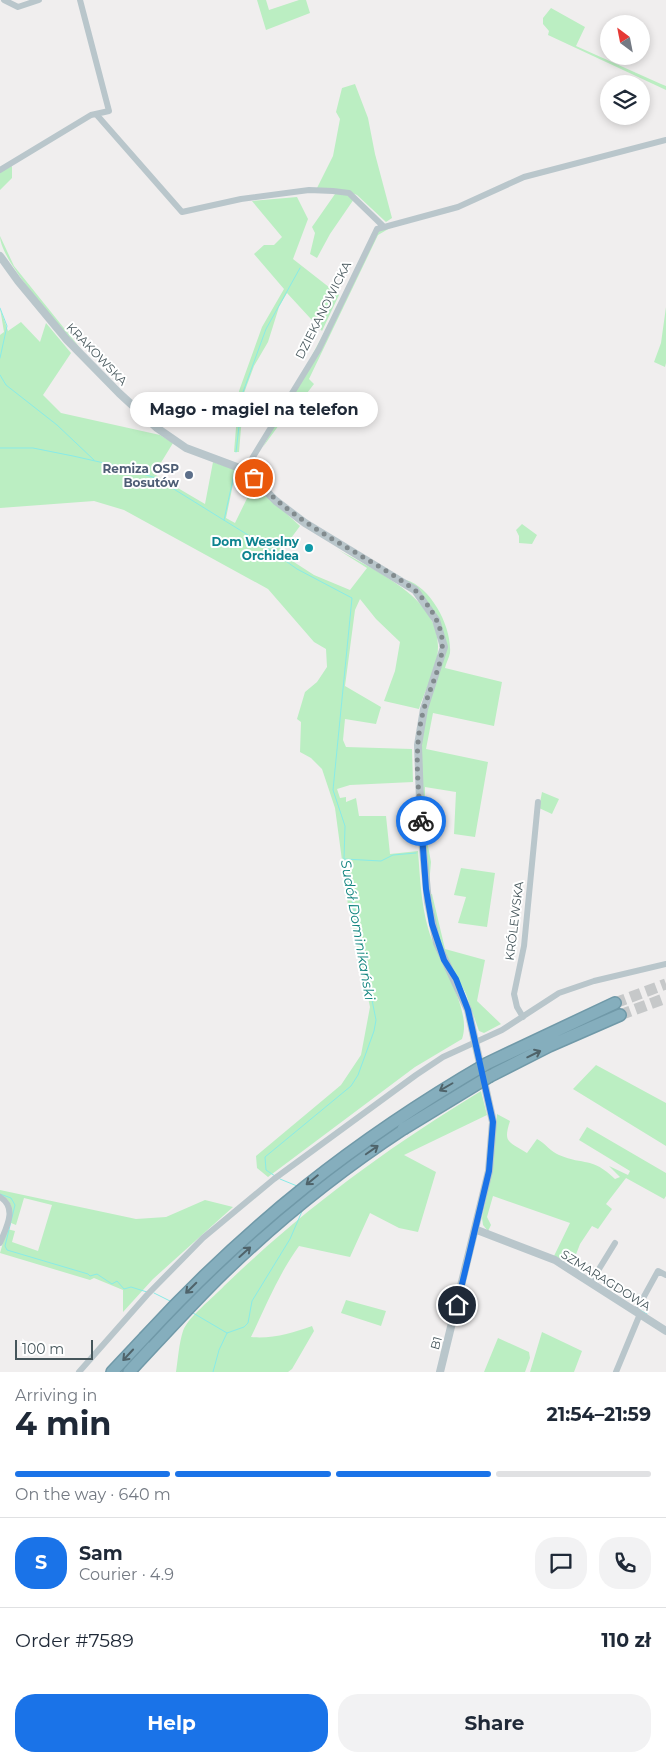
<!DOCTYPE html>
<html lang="en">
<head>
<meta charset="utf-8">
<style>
	:root { --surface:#fff; --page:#f2f2f3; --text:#1f2937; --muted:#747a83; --line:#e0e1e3; --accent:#1a73e8 }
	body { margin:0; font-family:Montserrat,sans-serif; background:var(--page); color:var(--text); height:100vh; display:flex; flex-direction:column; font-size:19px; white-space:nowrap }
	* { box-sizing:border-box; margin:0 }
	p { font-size:16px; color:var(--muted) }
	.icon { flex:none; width:28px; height:28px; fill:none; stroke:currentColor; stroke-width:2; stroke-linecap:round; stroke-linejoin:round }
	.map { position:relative; height:1372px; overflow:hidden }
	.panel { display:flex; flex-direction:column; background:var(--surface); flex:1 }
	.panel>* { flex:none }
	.needle { width:32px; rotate:328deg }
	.fabs { position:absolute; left:600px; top:15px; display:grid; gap:10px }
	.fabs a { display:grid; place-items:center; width:50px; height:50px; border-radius:50%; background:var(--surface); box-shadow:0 2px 8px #0003; font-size:25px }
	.scale { position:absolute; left:15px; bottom:12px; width:78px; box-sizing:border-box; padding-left:5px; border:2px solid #46565b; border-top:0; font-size:14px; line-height:18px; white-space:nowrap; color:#46565b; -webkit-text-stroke:4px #fff; paint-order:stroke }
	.pin { position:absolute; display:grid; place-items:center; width:42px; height:42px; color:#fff; margin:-21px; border:2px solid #fff; border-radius:50%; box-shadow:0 1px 5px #0007 }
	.courier { position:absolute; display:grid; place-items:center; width:50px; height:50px; margin:-25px; border:4px solid #1a73e8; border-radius:50%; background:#fff; color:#222; box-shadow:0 1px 6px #0007 }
	.bubble { position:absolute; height:35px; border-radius:18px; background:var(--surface); box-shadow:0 2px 8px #0003; font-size:16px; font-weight:700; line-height:35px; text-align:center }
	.summary em { font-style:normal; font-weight:700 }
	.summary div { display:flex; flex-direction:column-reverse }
	.summary { display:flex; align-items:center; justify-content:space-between; height:85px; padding:0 15px }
	h1 { font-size:32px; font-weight:700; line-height:38px }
	.bar { display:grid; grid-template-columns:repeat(4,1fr); gap:8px 5px; align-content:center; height:60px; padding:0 15px }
	.bar i { height:6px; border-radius:4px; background:var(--line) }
	.bar .selected { background:var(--accent) }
	.bar p { grid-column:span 4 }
	.line { display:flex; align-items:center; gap:12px; padding:0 15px; border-top:1px solid var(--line) }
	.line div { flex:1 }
	.round { display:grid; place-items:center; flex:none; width:52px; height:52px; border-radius:20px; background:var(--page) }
	.cta { display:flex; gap:10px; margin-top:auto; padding:10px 15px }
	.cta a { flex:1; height:58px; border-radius:20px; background:var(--accent); color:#fff; font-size:20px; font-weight:700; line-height:58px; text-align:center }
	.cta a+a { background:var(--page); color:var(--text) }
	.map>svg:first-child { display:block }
	.green { fill:#bbeec2 }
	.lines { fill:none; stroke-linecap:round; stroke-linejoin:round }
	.stream { stroke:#89ebe7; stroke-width:1 }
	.motorway-tunnel { stroke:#c6c8c9; stroke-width:11; stroke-dasharray:11 5.5; stroke-linecap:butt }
	.motorway-casing { stroke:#7099a8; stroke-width:14 }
	.minor { stroke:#b9c6cb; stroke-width:6 }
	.tertiary { stroke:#b9c6cb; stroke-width:8 }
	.motorway { stroke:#85aebd; stroke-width:11 }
	.motorway-bridge-casing { stroke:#7099a8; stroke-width:14; stroke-linecap:butt }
	.motorway-bridge { stroke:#85aebd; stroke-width:11 }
	.oneway { stroke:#4f636a }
	.done { stroke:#828b8e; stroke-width:5; stroke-dasharray:0 9 }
	.route { stroke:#1a73e8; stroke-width:6 }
	.service-dot { fill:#5c6f8a; stroke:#fff; stroke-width:2 }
	.culture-dot { fill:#0f9aa8; stroke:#fff; stroke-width:2 }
	.labels { text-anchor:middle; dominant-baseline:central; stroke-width:4; stroke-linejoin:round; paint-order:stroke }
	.street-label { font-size:12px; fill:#46565b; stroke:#fff }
	.service-label { font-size:12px; font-weight:bold; fill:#4e5e75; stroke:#fff; text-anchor:end }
	.culture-label { font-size:12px; font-weight:bold; fill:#0d838f; stroke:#fff; text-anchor:end }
	.water-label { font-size:14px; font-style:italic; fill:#0d827d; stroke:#fff }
</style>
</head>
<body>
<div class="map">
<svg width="666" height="1372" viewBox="0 0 666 1372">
	<rect width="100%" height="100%" fill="#f0eeee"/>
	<path class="green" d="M257,0H266L269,10L299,0H306L310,13L266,30Z
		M551,8L585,27L576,46L661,84L666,86V90L548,35L549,31L543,24V18Z
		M355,84L368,118L375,154L392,218L386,222L357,195L347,191L317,188L333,156L340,119L336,112L342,88Z
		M12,166V178L0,190V172Z
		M335,194H346L354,199L330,234L317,258L310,254L315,233L312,227Z
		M297,197L308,219L293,259L339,295L322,331L287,293L279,307L268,342L254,366L244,393L239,452H234L239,391L262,327L284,289L254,254L264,245H274L282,237L252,201Z
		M390,228L378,235L309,379L314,384L304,397L300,396L263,447L379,230Z
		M0,236L14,266L84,353C64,331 0,262 0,236Z
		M666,307V363L665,367L654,362L661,343Z
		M0,308L8,331L21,322L40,342L46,323L71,353L43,395L61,413L160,435L173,443L154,474L205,504L213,462L236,470L226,518L235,523L254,484L300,526L280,553L314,575L350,590L367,568L337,549C373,570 439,597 438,647C438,667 425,690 419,709L384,701L395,671L400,642L376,619L360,599L355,610L345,686L381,707L376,724L345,719L343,740L346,747L412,749L413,782L350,785L337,789L340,798L346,797V802L356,798L359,816H386L390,854L418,851C420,877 421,903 428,928C436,959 473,1008 462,1039L415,1067L268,1177L257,1168L256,1156L341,1085L361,1055L370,1007L348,905L335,808L322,769L311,758L300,752L301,722L297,719L305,692L317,682L327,667L326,649L314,642L268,589L124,510L94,501L0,508V335L4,332Z
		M522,524L537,535L532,544L519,543V536L516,530Z
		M406,580C431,587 452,627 450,653C449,658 446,663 445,668L502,682L494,726L433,713L426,749L488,762L475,837L454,834L456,792L425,787V830L431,862L429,885L423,826L421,731L444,636Z
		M542,792L559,799L552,814L539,808Z
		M461,868L495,873L487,927L458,923L466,897L454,895Z
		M429,894H432L445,949L485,960L477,1001L501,1024L484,1033L479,1031L466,994L439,943Z
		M596,1065L666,1103V1146L573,1089Z
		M481,1091L487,1115L404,1155L436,1172L418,1232L399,1228L370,1213L350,1257L299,1246C278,1275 266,1306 251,1337C272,1339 293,1333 312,1326L314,1331L292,1369L288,1372H176C178,1359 179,1343 183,1331C188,1317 214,1297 224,1286C304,1209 387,1148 481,1091Z
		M497,1114L510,1121C503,1143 508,1141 527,1153L537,1139C545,1143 551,1152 559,1155C585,1166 591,1156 615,1179L620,1177L609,1166L628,1175L630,1171L579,1140L587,1127L666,1173V1196L664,1199L626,1178L606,1204L612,1209L598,1229L592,1226L580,1244L572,1265L554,1256L570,1223L493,1196L487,1217L491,1225L488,1231L483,1225L482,1218L493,1164Z
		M0,1190L136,1219L166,1217L205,1200L233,1207L153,1279L123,1312V1290L94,1278L90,1280L0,1253L7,1229L15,1231L12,1242L38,1251L52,1205L24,1198L16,1225L11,1223C13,1210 13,1201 0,1195Z
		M346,1300L386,1311L381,1326L341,1313Z
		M542,1332L582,1351L574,1372H530Z
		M498,1338L529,1352L530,1358L525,1372H484Z"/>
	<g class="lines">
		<path class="stream" d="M0,308L7,326L0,358
			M0,375L6,385L57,425L94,460
			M0,448H33L73,456L113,465L156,478L256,540L297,569L352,598L333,790L345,826L344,859L376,1020L374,1031L358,1075L351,1086L265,1157L266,1170L275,1176
			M236,452L243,392L266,329L300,268
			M224,520L235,470
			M344,859L381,861L393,855L416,853
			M280,1179L297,1186
			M0,1194L11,1198L15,1205L5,1246L7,1250L88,1274L90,1276L97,1274L112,1284L117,1281L124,1289L131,1287L147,1292
			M154,1293L172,1302
			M640,1310L647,1314
			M193,1313L227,1333
			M213,1372L219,1350L227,1333L244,1327L248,1323L252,1301L290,1239L303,1209"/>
		<path class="motorway-tunnel" d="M615,1003L666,984
			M620,1015L666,998"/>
		<g class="motorway-casing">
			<path id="motorway" d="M488,1063L615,1003
				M490,1076L549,1046L620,1015
				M112,1372L144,1338
				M129,1372C158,1341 186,1310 216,1280C273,1224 336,1173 403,1129"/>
		</g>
		<path class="minor" d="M4,0L18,7L39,0
			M96,114L182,212L241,199L309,190L333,191L349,193L383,226
			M0,170L91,115L109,111L80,0
			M245,470L319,349L377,229L458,207L524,177L666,140
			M523,1017L517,1007L514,994L524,946L538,802
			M0,1197C18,1208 6,1228 0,1243
			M591,1282L615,1243
			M636,1311L658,1271L666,1275
			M79,1372L147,1295L203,1238L274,1179L416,1075L443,1057L502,1030L559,993L594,981L666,964
			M616,1372L640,1314"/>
		<path class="tertiary" d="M0,256L18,281L67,340L119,393L157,428L186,448L245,470L276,501L305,523L415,590L436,620L444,647L424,709L418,745L421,828L428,902L437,943L468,1010L493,1122L489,1171L440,1372
			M477,1230L555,1260L666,1331"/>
		<use href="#motorway" class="motorway"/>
		<g class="motorway-bridge-casing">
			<path id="motorway-bridge" d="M403,1129L490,1076
				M144,1338C248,1225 355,1140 488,1063"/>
		</g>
		<use href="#motorway-bridge" class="motorway-bridge"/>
	</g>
	<defs><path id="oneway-shaft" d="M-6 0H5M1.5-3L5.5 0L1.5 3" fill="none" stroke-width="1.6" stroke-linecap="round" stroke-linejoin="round" transform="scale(1.25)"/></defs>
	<g class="oneway">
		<use href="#oneway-shaft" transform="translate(534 1054) rotate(-26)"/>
		<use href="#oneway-shaft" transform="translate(446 1087) rotate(150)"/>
		<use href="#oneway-shaft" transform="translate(372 1150) rotate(-35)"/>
		<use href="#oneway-shaft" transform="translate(312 1180) rotate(141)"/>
		<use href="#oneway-shaft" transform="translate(245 1252) rotate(-42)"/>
		<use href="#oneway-shaft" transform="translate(191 1288) rotate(135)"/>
		<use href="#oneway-shaft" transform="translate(128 1355) rotate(133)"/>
	</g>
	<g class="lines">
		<path class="done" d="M254,478C300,529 361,551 415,590C470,649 426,671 419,734C415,763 419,793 421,821"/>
		<path class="route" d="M421,821L426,889L432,924L444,960L456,979L468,1010L493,1122L489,1171L457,1305"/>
	</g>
	<circle class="service-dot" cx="189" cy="475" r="5"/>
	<circle class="culture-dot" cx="309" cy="548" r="5"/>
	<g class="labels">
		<g class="street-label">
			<text transform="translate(323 310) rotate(-63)">DZIEKANOWICKA</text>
			<text transform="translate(97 354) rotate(46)">KRAKOWSKA</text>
			<text transform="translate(514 921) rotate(-83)">KRÓLEWSKA</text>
			<text transform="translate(606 1280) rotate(32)">SZMARAGDOWA</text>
			<text transform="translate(436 1343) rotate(-75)">B1</text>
		</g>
		<g class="service-label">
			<text x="179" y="468">Remiza OSP<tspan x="179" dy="14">Bosutów</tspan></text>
		</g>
		<g class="culture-label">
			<text x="299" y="541">Dom Weselny<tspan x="299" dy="14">Orchidea</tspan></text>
		</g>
		<g class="water-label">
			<text transform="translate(358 930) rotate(80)">Sudół Dominikański</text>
		</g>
	</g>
</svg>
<div class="fabs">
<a><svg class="needle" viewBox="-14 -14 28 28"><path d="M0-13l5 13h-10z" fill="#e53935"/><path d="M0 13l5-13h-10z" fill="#747a83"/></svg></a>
<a><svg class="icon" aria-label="layers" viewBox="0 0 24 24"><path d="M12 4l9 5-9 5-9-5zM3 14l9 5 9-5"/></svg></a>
</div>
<div class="scale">100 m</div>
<div class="pin" style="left:254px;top:478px;background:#ea580c"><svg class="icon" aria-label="bag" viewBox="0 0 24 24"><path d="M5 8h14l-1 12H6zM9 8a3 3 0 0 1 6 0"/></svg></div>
<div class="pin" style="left:457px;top:1305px;background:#1f2937"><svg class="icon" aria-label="home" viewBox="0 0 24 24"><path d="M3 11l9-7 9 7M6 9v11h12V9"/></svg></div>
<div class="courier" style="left:421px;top:821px"><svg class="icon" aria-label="bike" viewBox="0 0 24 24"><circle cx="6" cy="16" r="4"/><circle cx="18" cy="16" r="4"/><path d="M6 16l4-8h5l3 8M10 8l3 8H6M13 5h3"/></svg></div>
<div class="bubble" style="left:130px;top:392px;width:248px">Mago - magiel na telefon</div>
</div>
<section class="panel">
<div class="summary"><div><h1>4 min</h1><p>Arriving in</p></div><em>21:54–21:59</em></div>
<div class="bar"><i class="selected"></i><i class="selected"></i><i class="selected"></i><i></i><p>On the way · 640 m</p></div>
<div class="line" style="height:90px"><b class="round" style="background:var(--accent);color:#fff">S</b><div><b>Sam</b><p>Courier · 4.9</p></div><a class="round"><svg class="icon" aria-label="chat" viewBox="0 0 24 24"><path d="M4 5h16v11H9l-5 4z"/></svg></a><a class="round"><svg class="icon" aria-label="phone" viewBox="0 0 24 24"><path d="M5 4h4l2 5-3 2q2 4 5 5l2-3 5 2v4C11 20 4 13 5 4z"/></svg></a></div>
<div class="line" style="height:65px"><div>Order #7589</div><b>110 zł</b></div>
<div class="cta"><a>Help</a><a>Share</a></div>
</section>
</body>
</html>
